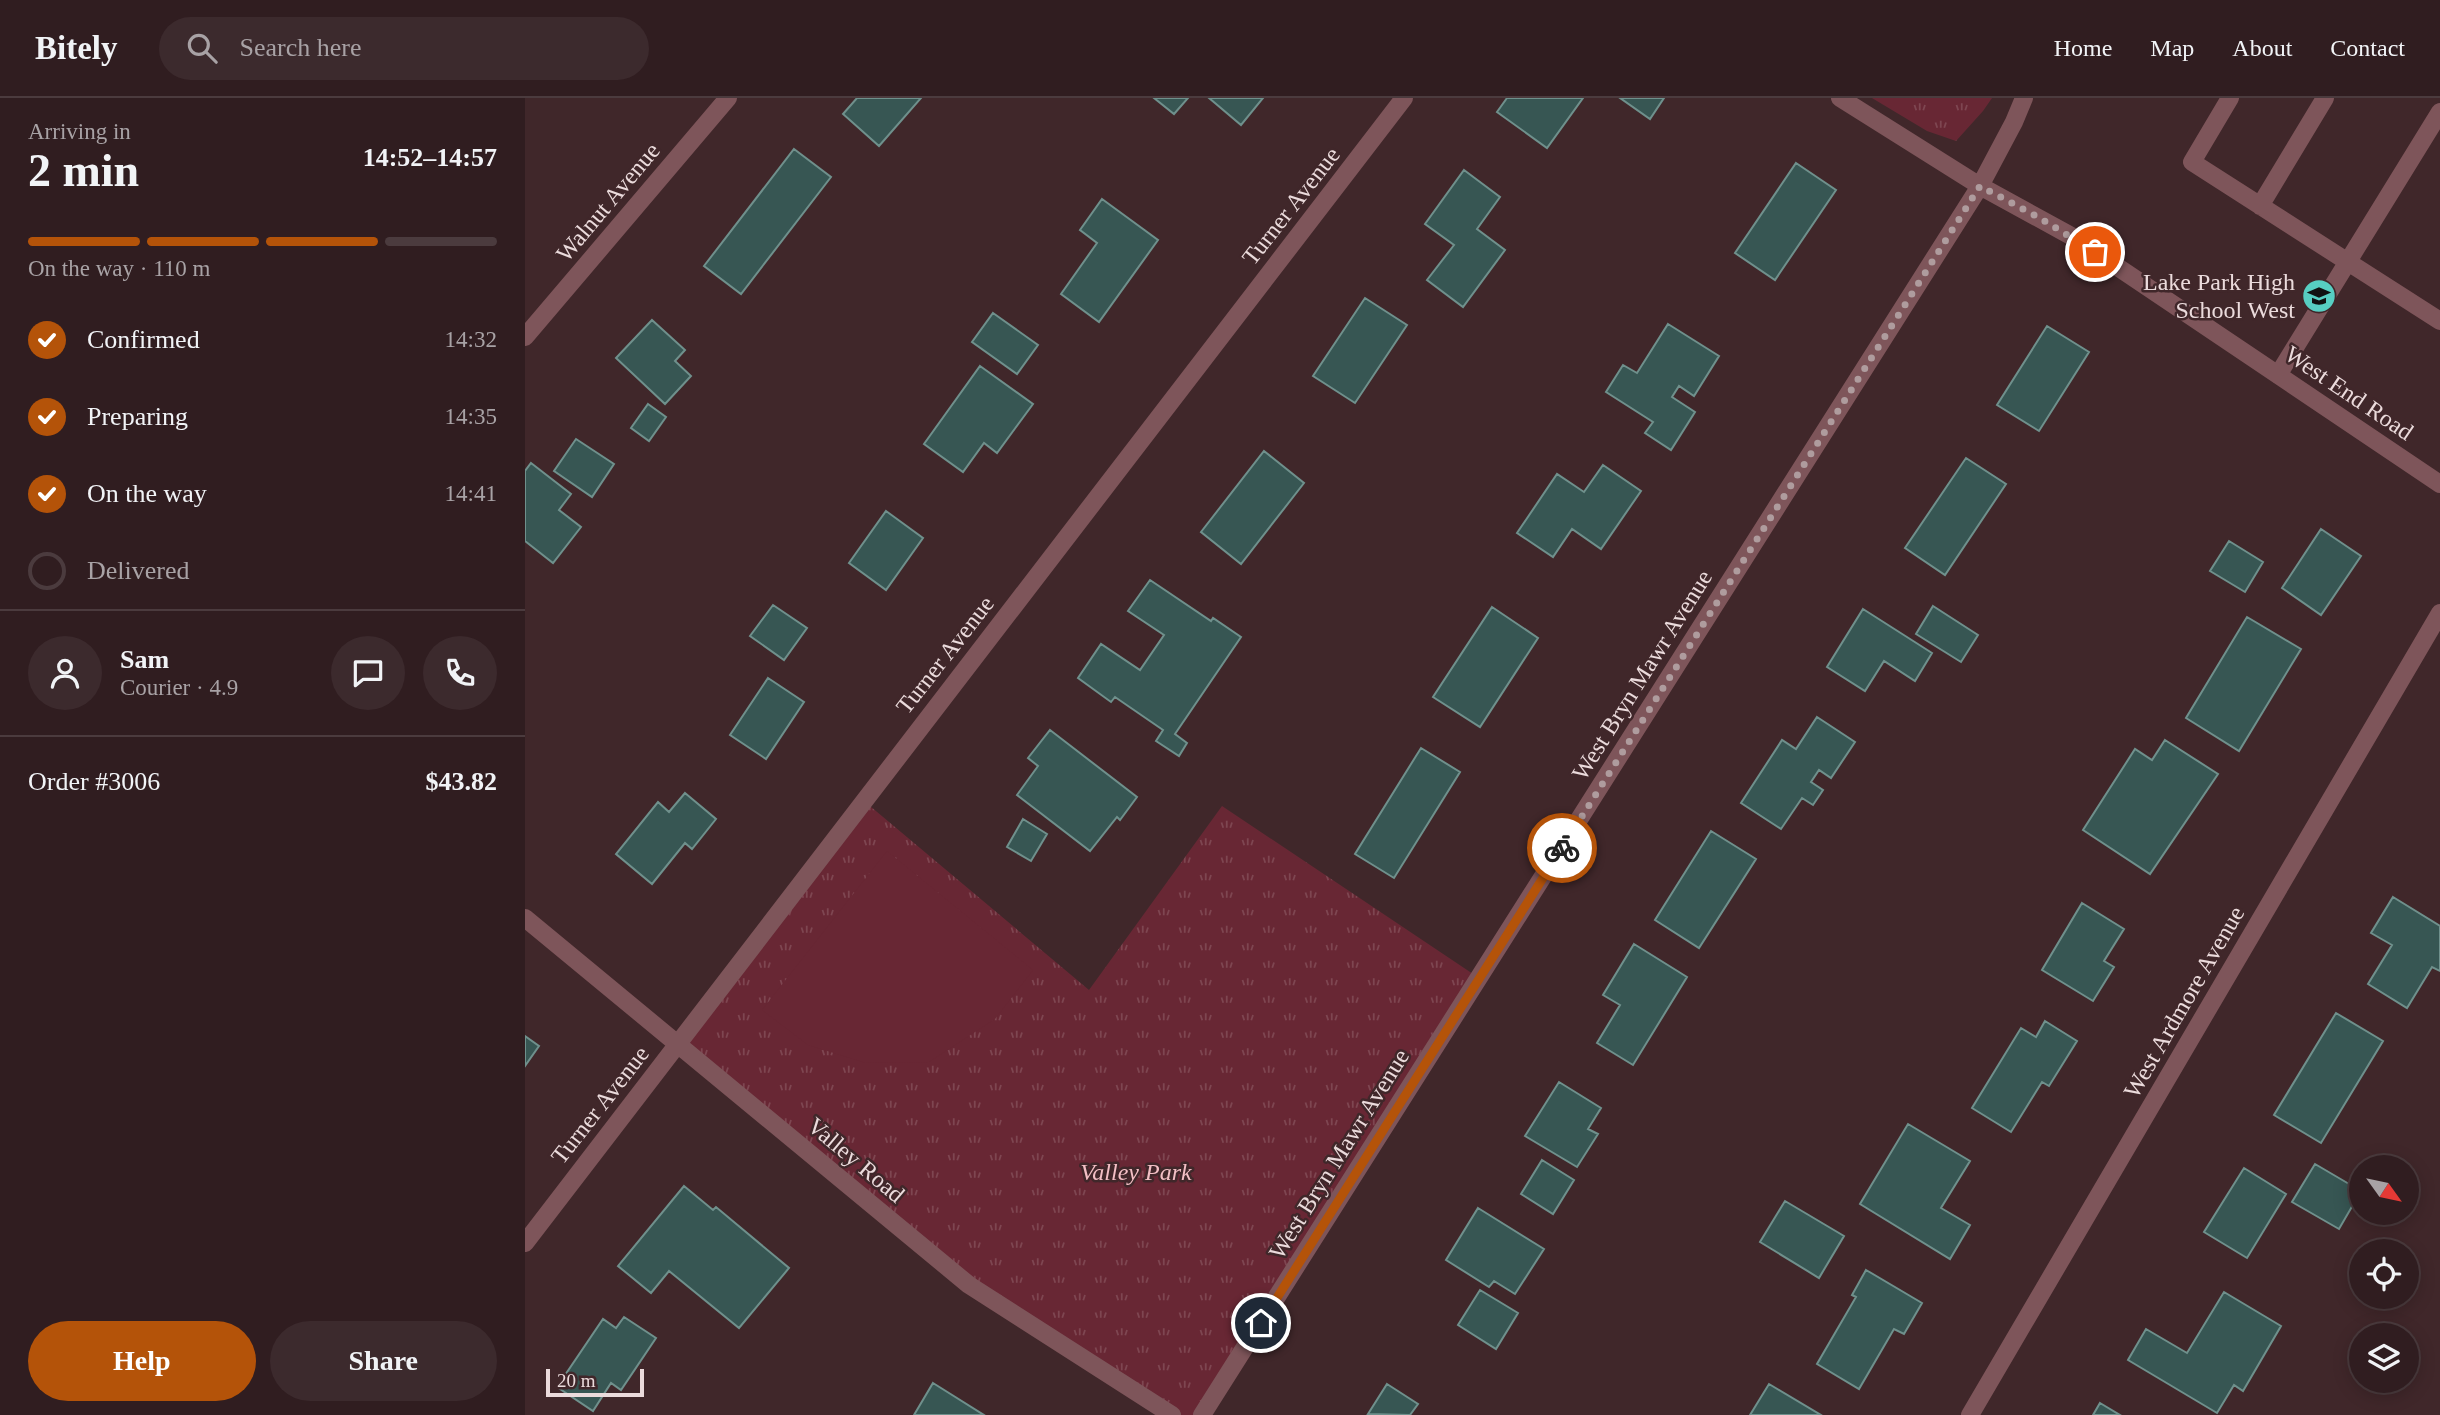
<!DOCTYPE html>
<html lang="en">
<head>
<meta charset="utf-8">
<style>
	:root { --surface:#301d20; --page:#3c2a2d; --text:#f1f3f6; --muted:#a8a2a5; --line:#4b3b3e; --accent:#b45309 }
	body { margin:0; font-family:Georgia,serif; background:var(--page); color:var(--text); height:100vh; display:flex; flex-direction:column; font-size:26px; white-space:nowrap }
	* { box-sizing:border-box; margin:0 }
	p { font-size:23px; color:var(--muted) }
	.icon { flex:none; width:38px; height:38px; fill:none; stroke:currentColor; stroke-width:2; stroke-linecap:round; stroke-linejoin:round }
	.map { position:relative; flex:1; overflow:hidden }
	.details { display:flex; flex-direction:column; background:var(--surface); width:525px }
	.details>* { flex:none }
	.needle { width:46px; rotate:123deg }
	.buttons { position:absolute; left:1824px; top:1057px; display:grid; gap:14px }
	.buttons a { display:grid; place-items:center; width:70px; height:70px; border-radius:50%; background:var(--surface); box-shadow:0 4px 18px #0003,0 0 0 2px var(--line); font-size:35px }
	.scale { position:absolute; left:21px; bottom:18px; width:98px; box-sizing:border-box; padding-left:7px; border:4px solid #ebdbdc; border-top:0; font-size:19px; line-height:24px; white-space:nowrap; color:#ebdbdc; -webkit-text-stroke:5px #40272a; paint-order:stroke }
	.pin { position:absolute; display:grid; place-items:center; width:60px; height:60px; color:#fff; margin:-30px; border:4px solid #fff; border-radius:50%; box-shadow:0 2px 7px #0007 }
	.courier { position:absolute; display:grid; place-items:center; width:70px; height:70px; margin:-35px; border:5px solid #b45309; border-radius:50%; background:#fff; color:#222; box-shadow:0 2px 9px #0007 }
	.summary em { font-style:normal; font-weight:700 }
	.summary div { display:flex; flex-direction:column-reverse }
	.summary { display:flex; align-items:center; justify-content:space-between; height:119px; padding:0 28px }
	h1 { font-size:46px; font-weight:700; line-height:52px }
	.bar { display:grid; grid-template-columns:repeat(4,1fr); gap:10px 7px; align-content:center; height:84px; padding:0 28px }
	.bar i { height:9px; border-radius:5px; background:var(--line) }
	.bar .active { background:var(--accent) }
	.bar p { grid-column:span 4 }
	.line { display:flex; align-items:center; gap:18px; padding:0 28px; border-top:2px solid var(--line) }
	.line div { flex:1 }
	.round { display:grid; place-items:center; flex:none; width:74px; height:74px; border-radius:37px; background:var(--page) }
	ol { padding:0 28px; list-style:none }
	li { display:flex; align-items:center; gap:21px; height:77px }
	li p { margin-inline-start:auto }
	li .icon { padding:7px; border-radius:50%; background:var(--accent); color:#fff; stroke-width:4 }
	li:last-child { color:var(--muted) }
	li i { width:38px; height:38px; border:4px solid var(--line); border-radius:50% }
	.primary-button { display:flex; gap:14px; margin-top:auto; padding:14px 28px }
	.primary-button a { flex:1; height:80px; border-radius:42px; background:var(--accent); color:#fff; font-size:28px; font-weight:700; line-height:80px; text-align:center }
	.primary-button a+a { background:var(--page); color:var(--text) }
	header { display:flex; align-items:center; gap:42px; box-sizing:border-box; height:98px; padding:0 35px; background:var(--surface); border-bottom:2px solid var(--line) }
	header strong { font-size:33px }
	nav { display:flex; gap:38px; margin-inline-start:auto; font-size:24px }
	.search { width:490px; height:63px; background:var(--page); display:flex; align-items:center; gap:18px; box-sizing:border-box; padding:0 24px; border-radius:38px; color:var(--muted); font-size:26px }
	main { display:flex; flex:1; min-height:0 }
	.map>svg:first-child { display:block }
	.park { fill:url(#park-tufts) }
	.garden { fill:#682734 }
	.building { fill:#375653; stroke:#6f908c; stroke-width:2 }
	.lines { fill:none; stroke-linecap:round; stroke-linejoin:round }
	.minor { stroke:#7e555a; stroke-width:18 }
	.done { stroke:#af9c9e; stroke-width:7; stroke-dasharray:0 12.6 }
	.route { stroke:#b45309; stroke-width:9 }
	.labels { text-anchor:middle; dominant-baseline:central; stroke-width:5; stroke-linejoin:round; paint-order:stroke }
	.street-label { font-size:24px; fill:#ebdbdc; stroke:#40272a }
	.poi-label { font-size:24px; fill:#ebdbdc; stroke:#40272a; text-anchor:end }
	.park-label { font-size:24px; font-style:italic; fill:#f3bfc5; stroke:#40272a }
</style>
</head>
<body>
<header>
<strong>Bitely</strong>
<div class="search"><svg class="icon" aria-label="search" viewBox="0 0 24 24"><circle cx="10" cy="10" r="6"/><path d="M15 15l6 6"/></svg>Search here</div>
<nav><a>Home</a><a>Map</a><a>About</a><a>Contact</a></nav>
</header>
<main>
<section class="details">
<div class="summary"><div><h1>2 min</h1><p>Arriving in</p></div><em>14:52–14:57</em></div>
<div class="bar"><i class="active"></i><i class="active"></i><i class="active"></i><i></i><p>On the way · 110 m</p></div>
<ol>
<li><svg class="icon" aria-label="check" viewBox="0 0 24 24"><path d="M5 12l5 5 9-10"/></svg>Confirmed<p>14:32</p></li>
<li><svg class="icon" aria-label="check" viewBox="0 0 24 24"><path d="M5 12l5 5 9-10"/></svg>Preparing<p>14:35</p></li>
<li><svg class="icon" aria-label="check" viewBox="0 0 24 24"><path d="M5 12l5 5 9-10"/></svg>On the way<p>14:41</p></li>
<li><i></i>Delivered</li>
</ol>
<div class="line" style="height:126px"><a class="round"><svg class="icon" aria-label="person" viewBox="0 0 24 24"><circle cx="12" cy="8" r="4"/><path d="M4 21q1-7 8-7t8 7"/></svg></a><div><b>Sam</b><p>Courier · 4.9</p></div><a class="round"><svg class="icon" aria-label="chat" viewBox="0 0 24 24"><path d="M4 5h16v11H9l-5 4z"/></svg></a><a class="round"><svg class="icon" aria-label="phone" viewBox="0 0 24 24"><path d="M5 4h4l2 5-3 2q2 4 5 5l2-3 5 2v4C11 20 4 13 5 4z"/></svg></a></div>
<div class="line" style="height:91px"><div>Order #3006</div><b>$43.82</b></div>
<div class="primary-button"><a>Help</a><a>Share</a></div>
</section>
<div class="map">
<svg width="1915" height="1317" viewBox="0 0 1915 1317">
	<defs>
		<pattern id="park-tufts" width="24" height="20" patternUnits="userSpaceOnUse" patternTransform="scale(1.75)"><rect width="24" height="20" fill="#682734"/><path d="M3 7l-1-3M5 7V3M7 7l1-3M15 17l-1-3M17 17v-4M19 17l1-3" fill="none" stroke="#7e4651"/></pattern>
	</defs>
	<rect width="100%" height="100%" fill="#40272a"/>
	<path class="park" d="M1347,0H1467L1458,13L1431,43L1402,33Z
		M339,703L564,892L697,708L954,880L677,1317H647L444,1187L153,946Z"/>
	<path class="garden" d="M362,753L508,872L470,921L404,964L341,965L283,947L237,912Z"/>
	<path class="building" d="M332,0H396L354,48L318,16Z
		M629,0H663L649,16Z
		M684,0H738L716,27Z
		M982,0H1058L1022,50L972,14Z
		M1095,0H1139L1125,21Z
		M269,51L306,79L216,196L179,168Z
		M1271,65L1311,92L1250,182L1210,155Z
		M939,72L975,99L952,131L980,152L938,209L902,182L929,147L900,126Z
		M577,101L633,142L574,224L536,196L572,145L555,132Z
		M840,200L882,227L830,305L788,278Z
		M468,215L513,247L492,276L447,244Z
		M127,222L160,252L150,263L166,278L140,306L91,260Z
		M1143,226L1194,258L1169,298L1154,288L1147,299L1170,314L1146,352L1120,335L1128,324L1081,294L1098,267L1112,275Z
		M1522,228L1564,254L1514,333L1472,307Z
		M455,268L508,306L472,355L459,345L438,374L399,346Z
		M123,306L141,319L124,343L106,330Z
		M51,341L89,366L67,399L29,373Z
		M739,353L779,385L716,466L676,434Z
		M1441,360L1481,386L1420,477L1380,450Z
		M6,365L46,396L34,412L56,429L28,465L0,443V373Z
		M1078,367L1116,393L1076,451L1047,431L1028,459L992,435L1032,376L1059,394Z
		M361,413L398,440L361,492L324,465Z
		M1796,431L1836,458L1796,517L1757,490Z
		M1704,443L1738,464L1720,494L1685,473Z
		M625,482L686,523L688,520L716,539L650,636L662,645L654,658L631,643L638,632L590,599L586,604L553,580L576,546L615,572L639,537L603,513Z
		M248,507L282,530L259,562L225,538Z
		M1408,508L1453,537L1436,564L1391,536Z
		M967,509L1013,540L955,629L908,599Z
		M1338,511L1407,555L1390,583L1359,563L1340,593L1302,569Z
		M1722,519L1776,551L1714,653L1661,620Z
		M243,580L279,604L241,661L205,637Z
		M1292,619L1330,644L1306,680L1294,672L1286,684L1298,692L1288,707L1277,700L1256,731L1216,705L1257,642L1271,651Z
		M525,632L612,699L595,722L592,719L565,753L492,697L513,668L503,660Z
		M1640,642L1693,676L1625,776L1558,732L1610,651L1627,662Z
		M896,650L935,674L869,780L830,756Z
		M160,695L191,721L167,751L160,745L127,786L91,756L133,704L144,714Z
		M498,721L522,736L506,763L482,749Z
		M1186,733L1231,761L1174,850L1130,822Z
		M1868,799L1915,828V873L1907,869L1882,910L1843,886L1867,847L1846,835Z
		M1557,805L1599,831L1579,863L1589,869L1568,903L1517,872Z
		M1109,846L1162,879L1108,967L1072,945L1095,907L1078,897Z
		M1811,915L1858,943L1796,1045L1749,1017Z
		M1520,923L1552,943L1524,988L1517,984L1486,1034L1447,1010L1496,930L1511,939Z
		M0,938L14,948L0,968Z
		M1034,984L1076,1010L1063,1031L1073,1036L1052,1069L1000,1038Z
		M1383,1026L1445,1063L1416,1110L1445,1127L1425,1161L1335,1106Z
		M1017,1062L1049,1082L1028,1116L996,1096Z
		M1790,1066L1836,1093L1814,1131L1767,1104Z
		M1719,1070L1761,1096L1722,1160L1679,1134Z
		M159,1088L188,1112L191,1109L264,1170L214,1230L144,1173L126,1195L93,1168Z
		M1260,1103L1319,1138L1294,1180L1235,1144Z
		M953,1110L1019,1151L990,1196L969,1183L964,1189L921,1162Z
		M1341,1172L1397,1205L1379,1236L1369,1231L1334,1291L1292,1266L1331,1199L1327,1197Z
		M955,1192L993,1215L971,1251L933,1227Z
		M1699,1194L1756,1228L1718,1293L1709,1287L1692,1315L1603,1262L1621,1231L1662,1255Z
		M99,1219L131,1240L96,1292L86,1285L68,1313L32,1289L78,1221L91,1230Z
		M408,1285L459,1317H389Z
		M862,1286L893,1306L885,1317L843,1316Z
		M1244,1286L1296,1317H1225Z
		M1575,1305L1595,1317H1568Z"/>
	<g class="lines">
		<path class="minor" d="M1315,0L1455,88L1548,139L1915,386
			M1705,0L1667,64L1915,223
			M1735,108L1800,0
			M0,239L203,0
			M1753,277L1915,14
			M0,820L444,1187L647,1317
			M0,1145L879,0
			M677,1317L1455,88L1489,24L1499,0
			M1445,1317L1915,515"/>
	</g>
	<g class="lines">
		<path class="done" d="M1037,750L1455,88L1513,119L1570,154"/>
		<path class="route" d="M736,1225L1037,750"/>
	</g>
	<defs>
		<g id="school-disc" transform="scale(1.75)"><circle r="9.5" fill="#57cec2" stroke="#40272a"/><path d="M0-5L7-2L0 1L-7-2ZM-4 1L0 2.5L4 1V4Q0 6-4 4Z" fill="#111"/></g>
	</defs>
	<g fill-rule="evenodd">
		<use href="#school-disc" x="1794" y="198"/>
	</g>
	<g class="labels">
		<g class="street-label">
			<text transform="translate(83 104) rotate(-50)">Walnut Avenue</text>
			<text transform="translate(766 108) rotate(-52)">Turner Avenue</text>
			<text transform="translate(1824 295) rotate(34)">West End Road</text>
			<text transform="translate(420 557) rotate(-52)">Turner Avenue</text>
			<text transform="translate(1117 577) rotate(-58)">West Bryn Mawr Avenue</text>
			<text transform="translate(1659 904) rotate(-60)">West Ardmore Avenue</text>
			<text transform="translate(75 1007) rotate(-52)">Turner Avenue</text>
			<text transform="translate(814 1056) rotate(-58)">West Bryn Mawr Avenue</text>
			<text transform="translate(331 1062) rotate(40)">Valley Road</text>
		</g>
		<g class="poi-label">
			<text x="1770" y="184">Lake Park High<tspan x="1770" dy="28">School West</tspan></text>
		</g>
		<g class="park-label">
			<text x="611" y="1074">Valley Park</text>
		</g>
	</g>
</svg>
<div class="buttons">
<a><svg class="needle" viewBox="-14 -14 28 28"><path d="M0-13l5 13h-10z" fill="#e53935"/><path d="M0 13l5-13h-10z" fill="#a8a2a5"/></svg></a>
<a><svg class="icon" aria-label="locate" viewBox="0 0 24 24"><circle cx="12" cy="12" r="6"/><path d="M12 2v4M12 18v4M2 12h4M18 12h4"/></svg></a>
<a><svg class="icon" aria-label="layers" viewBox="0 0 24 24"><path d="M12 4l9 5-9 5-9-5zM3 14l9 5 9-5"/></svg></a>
</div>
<div class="scale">20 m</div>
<div class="pin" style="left:1570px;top:154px;background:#ea580c"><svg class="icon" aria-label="bag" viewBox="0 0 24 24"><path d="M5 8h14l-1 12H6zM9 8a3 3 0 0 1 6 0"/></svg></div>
<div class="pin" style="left:736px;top:1225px;background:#1f2937"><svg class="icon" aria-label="home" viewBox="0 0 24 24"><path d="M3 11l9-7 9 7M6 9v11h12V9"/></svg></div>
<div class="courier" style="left:1037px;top:750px"><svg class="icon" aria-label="bike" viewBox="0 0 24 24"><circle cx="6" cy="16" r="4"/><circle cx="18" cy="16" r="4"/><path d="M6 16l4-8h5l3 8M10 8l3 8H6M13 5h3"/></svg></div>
</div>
</main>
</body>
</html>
